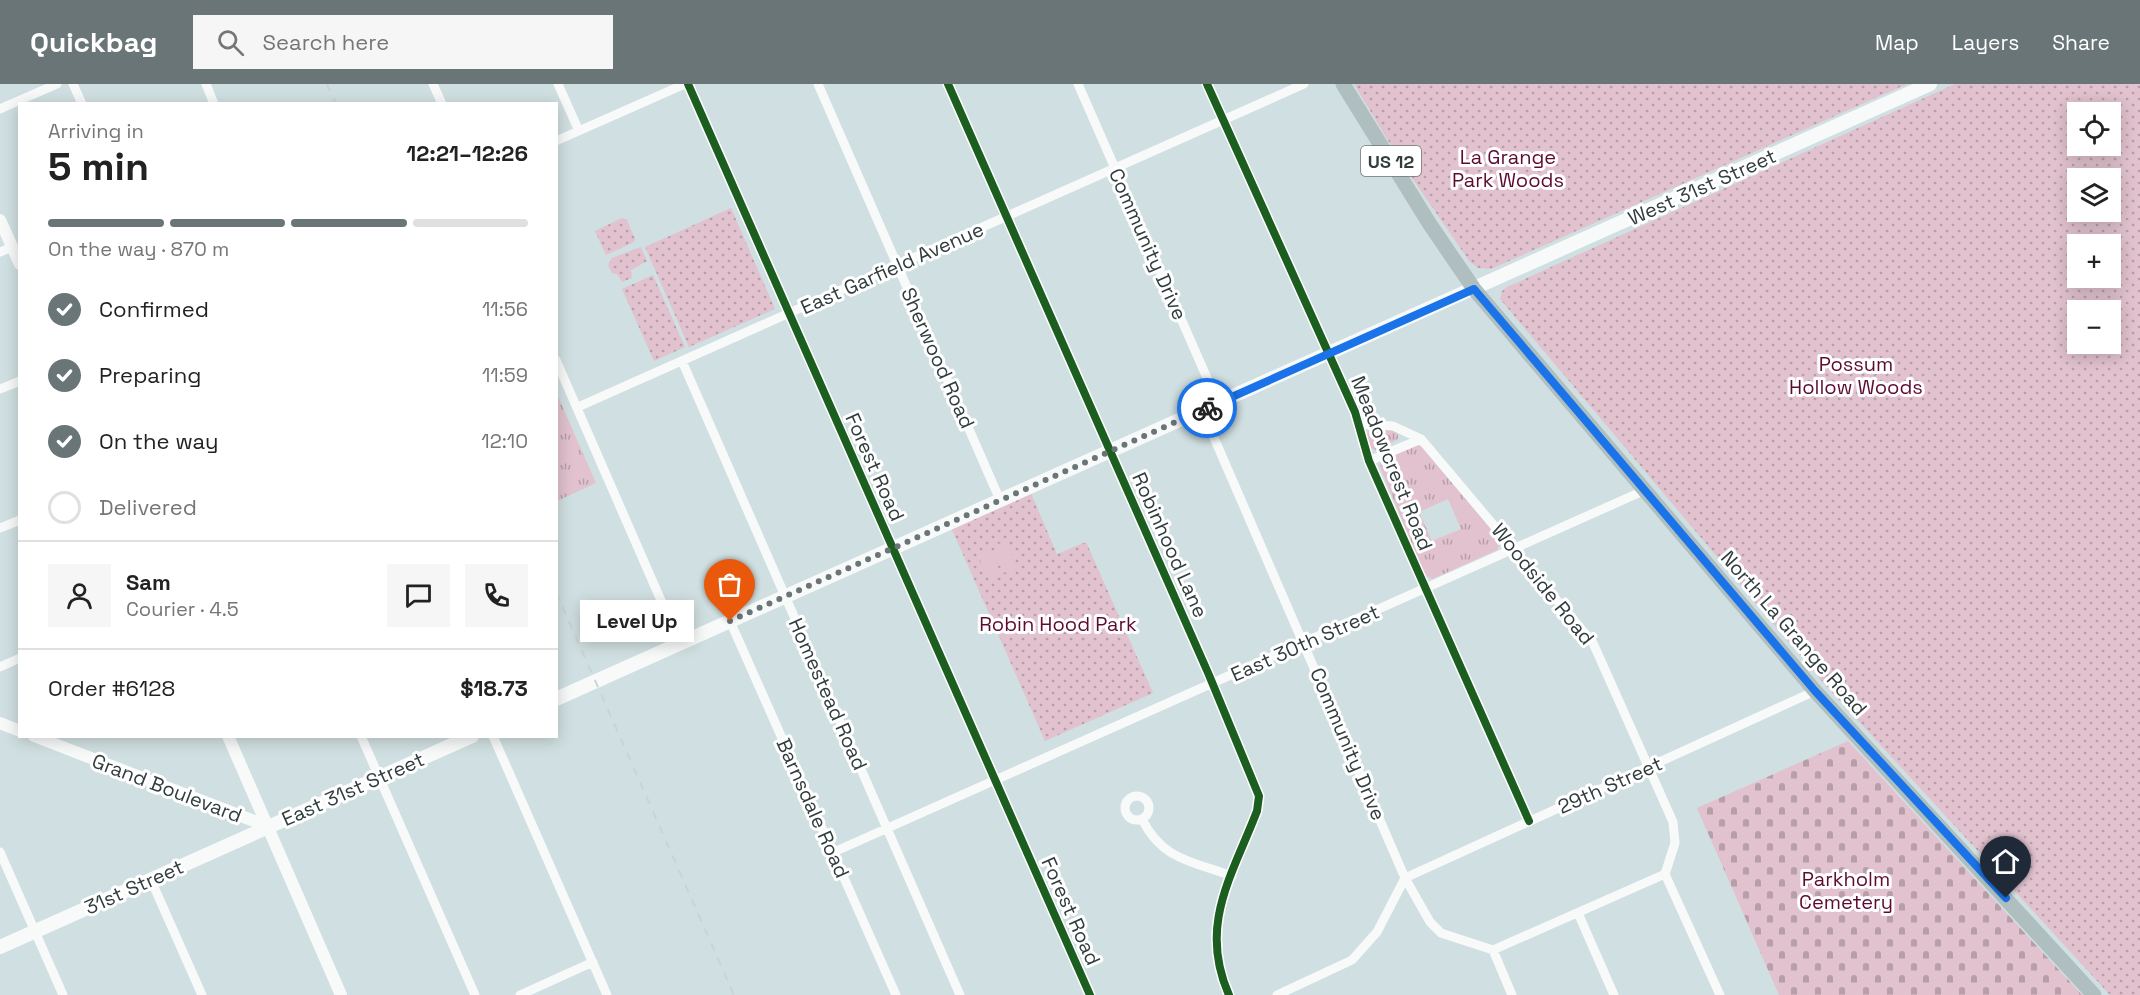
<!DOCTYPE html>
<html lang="en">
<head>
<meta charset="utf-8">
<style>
	:root { --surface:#fff; --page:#f6f6f6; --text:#222; --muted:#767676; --line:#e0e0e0; --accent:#697576 }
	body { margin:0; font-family:"Space Grotesk",sans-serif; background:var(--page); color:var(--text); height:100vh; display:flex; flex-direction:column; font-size:22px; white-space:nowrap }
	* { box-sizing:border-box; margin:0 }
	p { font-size:20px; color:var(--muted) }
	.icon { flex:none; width:33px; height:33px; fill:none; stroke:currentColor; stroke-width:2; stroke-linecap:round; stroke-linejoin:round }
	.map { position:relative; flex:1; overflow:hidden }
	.side { position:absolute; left:18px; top:18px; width:540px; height:636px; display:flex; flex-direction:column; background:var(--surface); border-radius:0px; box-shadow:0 3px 15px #0003 }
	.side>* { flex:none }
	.tools { position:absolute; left:2067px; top:18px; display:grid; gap:12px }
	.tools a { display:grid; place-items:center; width:54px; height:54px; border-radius:0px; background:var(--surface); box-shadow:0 3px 15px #0003; font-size:30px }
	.pin { position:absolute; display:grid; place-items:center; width:51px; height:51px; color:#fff; margin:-62px -26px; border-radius:50% 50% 50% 0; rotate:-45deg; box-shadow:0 0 6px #0007 }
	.pin .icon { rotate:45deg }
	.courier { position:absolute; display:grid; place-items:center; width:60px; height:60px; margin:-30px; border:4px solid #1a73e8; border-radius:50%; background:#fff; color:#222; box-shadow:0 2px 8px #0007 }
	.bubble { position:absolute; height:42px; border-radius:0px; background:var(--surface); box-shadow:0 3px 15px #0003; font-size:20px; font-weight:700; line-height:42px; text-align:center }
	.head em { font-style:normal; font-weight:700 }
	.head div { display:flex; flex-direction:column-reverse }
	.head { display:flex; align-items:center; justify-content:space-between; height:102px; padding:0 30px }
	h1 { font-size:39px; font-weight:700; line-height:45px }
	.bar { display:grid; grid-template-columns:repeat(4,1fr); gap:9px 6px; align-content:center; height:72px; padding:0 30px }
	.bar i { height:8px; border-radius:4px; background:var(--line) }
	.bar .current { background:var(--accent) }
	.bar p { grid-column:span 4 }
	.line { display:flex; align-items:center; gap:15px; padding:0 30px; border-top:2px solid var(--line) }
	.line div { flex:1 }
	.round { display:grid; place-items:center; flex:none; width:63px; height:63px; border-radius:0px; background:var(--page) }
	ol { padding:0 30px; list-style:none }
	li { display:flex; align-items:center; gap:18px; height:66px }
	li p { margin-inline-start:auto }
	li .icon { padding:6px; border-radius:50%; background:var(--accent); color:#fff; stroke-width:4 }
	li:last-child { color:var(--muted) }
	li i { width:33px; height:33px; border:3px solid var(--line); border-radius:50% }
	header { display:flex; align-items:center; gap:36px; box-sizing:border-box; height:84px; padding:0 30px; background:var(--accent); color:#fff }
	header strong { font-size:28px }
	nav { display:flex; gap:33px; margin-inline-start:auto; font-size:21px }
	.search { width:420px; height:54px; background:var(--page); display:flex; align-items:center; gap:15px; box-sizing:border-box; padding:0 21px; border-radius:0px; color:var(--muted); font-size:22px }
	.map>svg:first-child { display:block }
	.grass { fill:url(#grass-tufts); fill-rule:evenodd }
	.cemetery { fill:url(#cemetery-stones) }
	.park { fill:url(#park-dots); fill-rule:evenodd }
	.garden { fill:#e1c2ce }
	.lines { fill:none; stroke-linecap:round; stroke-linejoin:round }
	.minor { stroke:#f8fafa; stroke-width:9 }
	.tertiary { stroke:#f8fafa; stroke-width:12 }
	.secondary { stroke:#f8fafa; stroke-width:14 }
	.primary { stroke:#afbebf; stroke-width:15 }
	.rail { stroke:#cdd2d3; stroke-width:2; stroke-dasharray:8 8; stroke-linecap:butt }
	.cycleway-casing { stroke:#fff; stroke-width:11 }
	.cycleway { stroke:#1b5e20; stroke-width:8 }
	.done { stroke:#697576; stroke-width:6; stroke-dasharray:0 10.8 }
	.route { stroke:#1a73e8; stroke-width:8 }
	.labels { text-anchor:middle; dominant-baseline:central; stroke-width:6; stroke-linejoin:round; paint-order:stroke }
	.shield { fill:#fff; stroke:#6f7677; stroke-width:1.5 }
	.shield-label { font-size:18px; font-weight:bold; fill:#313c3d }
	.park-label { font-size:20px; fill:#5e0b32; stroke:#fff }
	.street-label { font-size:20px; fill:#313c3d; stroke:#fff }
</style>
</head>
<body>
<header>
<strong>Quickbag</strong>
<div class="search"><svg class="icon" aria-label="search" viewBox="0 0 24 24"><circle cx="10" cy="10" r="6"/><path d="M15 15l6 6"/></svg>Search here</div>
<nav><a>Map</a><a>Layers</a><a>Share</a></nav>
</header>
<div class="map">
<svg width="2140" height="911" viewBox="0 0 2140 911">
	<defs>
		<pattern id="grass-tufts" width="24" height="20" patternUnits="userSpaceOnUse" patternTransform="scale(1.5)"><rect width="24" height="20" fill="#e1c2ce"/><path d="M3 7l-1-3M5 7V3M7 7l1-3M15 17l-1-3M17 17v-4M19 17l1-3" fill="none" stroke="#b79fa8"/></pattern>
		<pattern id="cemetery-stones" width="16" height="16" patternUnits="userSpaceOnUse" patternTransform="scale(1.5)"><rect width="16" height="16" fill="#e1c2ce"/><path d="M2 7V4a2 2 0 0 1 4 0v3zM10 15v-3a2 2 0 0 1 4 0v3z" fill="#b79fa8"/></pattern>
		<pattern id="park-dots" width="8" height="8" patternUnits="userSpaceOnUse" patternTransform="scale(1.5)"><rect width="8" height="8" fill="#e1c2ce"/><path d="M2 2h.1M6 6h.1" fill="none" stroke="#b79fa8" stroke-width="1.8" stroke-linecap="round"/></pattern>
	</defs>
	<rect width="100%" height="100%" fill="#d0dfe1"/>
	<path class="grass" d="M557,310L596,399L557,417H556Z
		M1370,343L1393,345L1398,350V355L1377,366L1372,365L1366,352Z
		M1417,361L1422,363L1501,457L1497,466L1432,495L1425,491L1379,381L1381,376ZM1448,415L1461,445L1432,457L1419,428Z"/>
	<path class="cemetery" d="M1848,657L2082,911H1779L1697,724Z"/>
	<path class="park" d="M1354,0H1907L1491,185L1478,184L1470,178L1401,78Z
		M1955,0H2140V911H2110L1820,595L1500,215L1502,207L1507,203ZM2110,28V62H2078V28ZM2110,94V128H2078V94ZM2078,160H2110V194H2078ZM2110,226V260H2078V226Z
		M731,124L775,225L689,263L645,163Z
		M622,134L627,136L635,155L634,158L606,171L595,147Z
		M641,163L647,177L631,186L632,194L622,198L617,190L612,189L608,181L612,174Z
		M653,191L685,263L654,277L622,205Z
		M1030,407L1057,470L1086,458L1153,609L1045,657L950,441Z"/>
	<path class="garden" d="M1006,457L1018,484L1005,489L993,462Z
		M989,463L1002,491L989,496L977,469Z"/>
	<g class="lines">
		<path class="minor" d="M73,0L82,20
			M206,0L214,20
			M433,0L442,20
			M558,0L579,47
			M688,0L1090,911
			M818,0L1000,416
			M948,0L1209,591L1259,712L1257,727C1232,792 1198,841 1229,911
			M1078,0L1218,319
			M1207,0L1355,328L1369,377L1529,737
			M0,25L57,0
			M556,57L685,0
			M0,168L12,163
			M556,276L680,560
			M682,277L960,911
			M0,305L20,297
			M578,323L1304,0
			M1202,326L1405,794L1377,848L1352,876L1277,911
			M1360,340L1393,342L1421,355L1593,559L1673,738L1675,759L1665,790
			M1369,377L1421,355
			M0,444L20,436
			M730,537L896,911
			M0,583L20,574
			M361,652L475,911
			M493,652L607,911
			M1125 724a12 12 0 1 1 24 0a12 12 0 1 1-24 0Z
			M1142,735C1162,776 1192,777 1232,792
			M0,768L63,911
			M834,768L1643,407
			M151,796L202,911
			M1578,829L1614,911
			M1493,866L1665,790L1720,911
			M520,911L593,878
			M1512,911L1493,866L1441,849L1430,838L1405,794L1815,607"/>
		<path class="tertiary" d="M0,136L20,180
			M0,639L20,647
			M34,652L267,742
			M228,652L341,911"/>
		<path class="secondary" d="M556,615L1930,0
			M0,863L472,652"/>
		<path class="primary" d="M1343,0L1429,139L1474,205L1815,607L2094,911"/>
		<path class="rail" d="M327,0L336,20
			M556,508L734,911"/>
		<g class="cycleway-casing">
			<path id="cycleway" d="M688,0L1090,911
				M948,0L1209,591L1259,712L1257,727C1232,792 1198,841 1229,911
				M1207,0L1355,328L1369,377L1529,737"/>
		</g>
		<use href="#cycleway" class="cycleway"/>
	</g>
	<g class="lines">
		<path class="done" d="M730,537L1207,324"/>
		<path class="route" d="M1207,324L1474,205L1815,607L2006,814"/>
	</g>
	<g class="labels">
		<rect class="shield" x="1361" y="62" width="60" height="30" rx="4.5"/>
		<g class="shield-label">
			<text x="1391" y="77">US 12</text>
		</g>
		<g class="park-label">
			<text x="1508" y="73">La Grange<tspan x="1508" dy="23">Park Woods</tspan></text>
			<text x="1856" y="280">Possum<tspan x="1856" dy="23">Hollow Woods</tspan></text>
			<text x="1058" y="540">Robin Hood Park</text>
			<text x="1846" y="795">Parkholm<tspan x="1846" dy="23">Cemetery</tspan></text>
		</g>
		<g class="street-label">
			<text transform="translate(1702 103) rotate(-24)">West 31st Street</text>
			<text transform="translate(1148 160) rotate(66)">Community Drive</text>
			<text transform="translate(892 184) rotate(-24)">East Garfield Avenue</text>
			<text transform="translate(938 274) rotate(66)">Sherwood Road</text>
			<text transform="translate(1392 379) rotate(68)">Meadowcrest Road</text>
			<text transform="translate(875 383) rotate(66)">Forest Road</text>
			<text transform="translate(1170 461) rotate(66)">Robinhood Lane</text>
			<text transform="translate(1543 500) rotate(51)">Woodside Road</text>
			<text transform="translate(1794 549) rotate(49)">North La Grange Road</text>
			<text transform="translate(1305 559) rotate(-24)">East 30th Street</text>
			<text transform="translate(828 610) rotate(66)">Homestead Road</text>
			<text transform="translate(1348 660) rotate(67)">Community Drive</text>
			<text transform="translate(1610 701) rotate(-24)">29th Street</text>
			<text transform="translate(167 704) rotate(21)">Grand Boulevard</text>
			<text transform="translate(353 705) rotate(-24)">East 31st Street</text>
			<text transform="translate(813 724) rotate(66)">Barnsdale Road</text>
			<text transform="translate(134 803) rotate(-24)">31st Street</text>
			<text transform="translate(1071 827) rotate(66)">Forest Road</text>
		</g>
	</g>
</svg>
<div class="tools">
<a><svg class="icon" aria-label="locate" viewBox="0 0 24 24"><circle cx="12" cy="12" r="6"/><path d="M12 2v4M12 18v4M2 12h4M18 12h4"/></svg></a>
<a><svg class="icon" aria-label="layers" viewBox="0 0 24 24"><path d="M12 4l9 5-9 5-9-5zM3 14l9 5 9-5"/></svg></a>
<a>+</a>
<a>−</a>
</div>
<div class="pin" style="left:730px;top:537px;background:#ea580c"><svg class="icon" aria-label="bag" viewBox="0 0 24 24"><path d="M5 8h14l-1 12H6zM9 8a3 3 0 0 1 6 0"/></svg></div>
<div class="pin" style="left:2006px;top:814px;background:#1f2937"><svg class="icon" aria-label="home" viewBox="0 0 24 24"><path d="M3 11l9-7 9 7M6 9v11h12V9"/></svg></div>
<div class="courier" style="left:1207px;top:324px"><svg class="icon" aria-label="bike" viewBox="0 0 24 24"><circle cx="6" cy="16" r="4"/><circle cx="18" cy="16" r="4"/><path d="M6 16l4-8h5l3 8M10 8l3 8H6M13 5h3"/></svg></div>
<div class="bubble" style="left:580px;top:516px;width:114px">Level Up</div>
<section class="side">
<div class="head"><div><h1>5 min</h1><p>Arriving in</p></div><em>12:21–12:26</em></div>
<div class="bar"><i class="current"></i><i class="current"></i><i class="current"></i><i></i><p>On the way · 870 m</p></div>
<ol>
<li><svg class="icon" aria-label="check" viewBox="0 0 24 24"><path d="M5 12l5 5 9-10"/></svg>Confirmed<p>11:56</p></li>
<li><svg class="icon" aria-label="check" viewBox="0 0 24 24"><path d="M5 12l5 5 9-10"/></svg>Preparing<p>11:59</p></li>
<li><svg class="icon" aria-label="check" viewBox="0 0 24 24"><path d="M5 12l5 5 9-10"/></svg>On the way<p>12:10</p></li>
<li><i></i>Delivered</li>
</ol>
<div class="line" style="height:108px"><a class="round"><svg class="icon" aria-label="person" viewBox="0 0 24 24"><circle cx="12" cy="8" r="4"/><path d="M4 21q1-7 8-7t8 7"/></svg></a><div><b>Sam</b><p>Courier · 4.5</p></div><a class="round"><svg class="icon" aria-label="chat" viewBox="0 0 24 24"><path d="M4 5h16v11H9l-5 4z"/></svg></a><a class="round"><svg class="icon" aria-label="phone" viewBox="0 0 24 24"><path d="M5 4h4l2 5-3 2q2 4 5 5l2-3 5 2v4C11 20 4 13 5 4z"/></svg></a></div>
<div class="line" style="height:78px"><div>Order #6128</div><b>$18.73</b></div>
</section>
</div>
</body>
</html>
